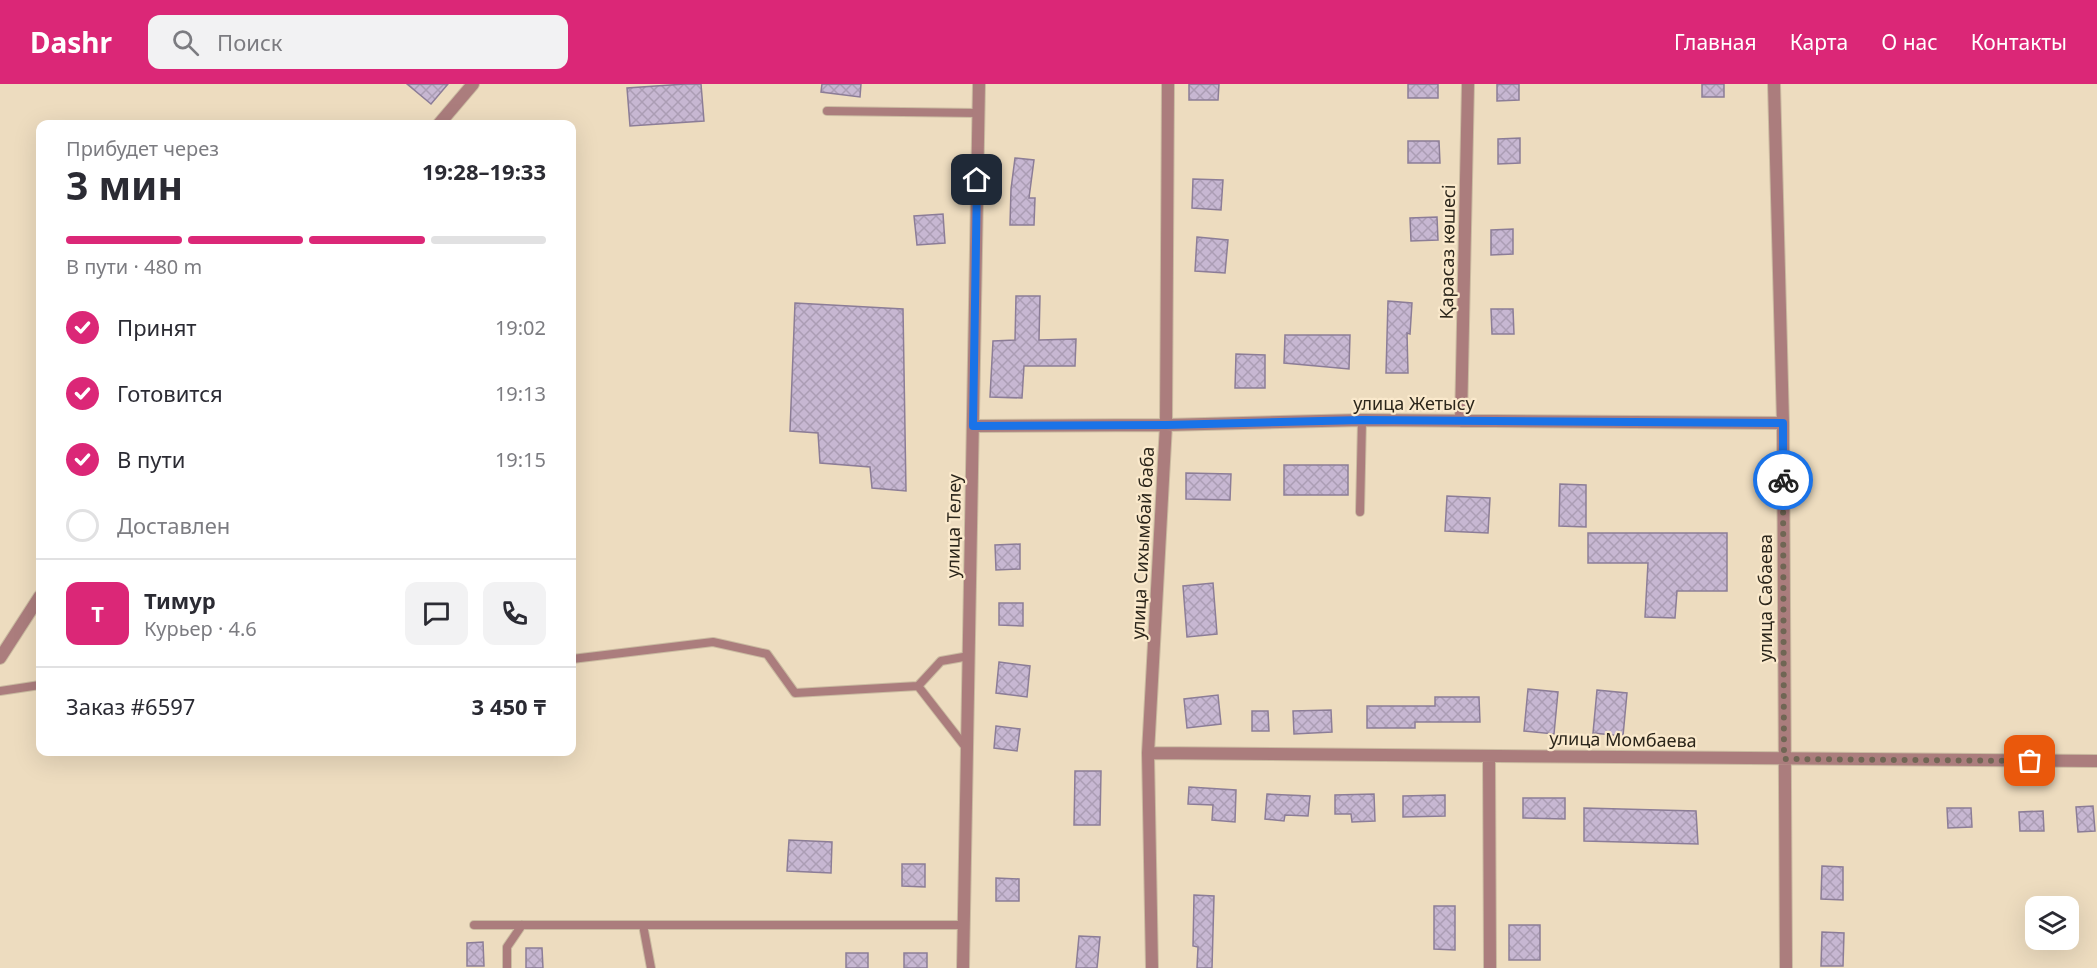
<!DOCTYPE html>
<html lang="ru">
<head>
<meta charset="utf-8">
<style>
	:root { --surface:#fff; --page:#f2f2f3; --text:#2b2b33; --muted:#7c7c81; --line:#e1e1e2; --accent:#db2777 }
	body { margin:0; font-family:"Noto Sans",sans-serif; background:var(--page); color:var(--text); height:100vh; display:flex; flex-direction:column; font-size:22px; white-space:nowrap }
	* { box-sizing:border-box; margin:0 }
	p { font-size:20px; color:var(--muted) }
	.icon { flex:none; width:33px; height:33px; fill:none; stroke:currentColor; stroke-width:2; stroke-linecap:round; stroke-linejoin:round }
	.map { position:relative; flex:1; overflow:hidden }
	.details { position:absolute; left:36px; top:36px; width:540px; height:636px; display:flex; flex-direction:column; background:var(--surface); border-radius:12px; box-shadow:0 6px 24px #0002 }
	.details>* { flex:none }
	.fabs { position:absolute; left:2025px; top:812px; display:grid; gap:12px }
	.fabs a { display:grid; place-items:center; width:54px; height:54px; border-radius:12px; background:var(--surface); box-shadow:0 6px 24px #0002; font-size:30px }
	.pin { position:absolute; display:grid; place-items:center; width:51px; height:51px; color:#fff; margin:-26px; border-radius:12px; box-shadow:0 3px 9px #0006 }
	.courier { position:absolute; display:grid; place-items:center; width:60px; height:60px; margin:-30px; border:4px solid #1a73e8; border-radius:50%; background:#fff; color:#222; box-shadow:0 2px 8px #0007 }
	.overview em { font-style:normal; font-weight:700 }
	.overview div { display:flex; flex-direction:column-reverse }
	.overview { display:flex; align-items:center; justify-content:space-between; height:102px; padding:0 30px }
	h1 { font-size:39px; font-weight:700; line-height:45px }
	.bar { display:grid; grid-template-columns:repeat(4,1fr); gap:9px 6px; align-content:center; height:72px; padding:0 30px }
	.bar i { height:8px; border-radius:4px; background:var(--line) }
	.bar .on { background:var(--accent) }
	.bar p { grid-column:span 4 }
	.line { display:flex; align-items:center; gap:15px; padding:0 30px; border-top:2px solid var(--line) }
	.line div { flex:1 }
	.round { display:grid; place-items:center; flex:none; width:63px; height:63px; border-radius:12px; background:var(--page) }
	ol { padding:0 30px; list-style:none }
	li { display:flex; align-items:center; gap:18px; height:66px }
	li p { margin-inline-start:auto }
	li .icon { padding:6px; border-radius:50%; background:var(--accent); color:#fff; stroke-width:4 }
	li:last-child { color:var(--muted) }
	li i { width:33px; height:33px; border:3px solid var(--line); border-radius:50% }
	header { display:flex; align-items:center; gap:36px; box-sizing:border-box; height:84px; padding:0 30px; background:var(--accent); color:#fff }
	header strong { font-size:28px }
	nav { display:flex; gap:33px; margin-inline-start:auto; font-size:21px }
	.search { width:420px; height:54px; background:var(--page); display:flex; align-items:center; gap:15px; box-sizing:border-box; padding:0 21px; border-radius:12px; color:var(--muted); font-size:22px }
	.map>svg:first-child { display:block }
	.building { fill:url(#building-cross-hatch); stroke:#8c7d97; stroke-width:1.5 }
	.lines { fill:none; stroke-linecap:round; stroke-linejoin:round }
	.lane-casing { stroke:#cabba1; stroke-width:10 }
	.street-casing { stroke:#cabba1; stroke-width:14 }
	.lane { stroke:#ab7d7d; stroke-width:8 }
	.street { stroke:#ab7d7d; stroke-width:12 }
	.done { stroke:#706654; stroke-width:6; stroke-dasharray:0 10.8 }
	.route { stroke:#1a73e8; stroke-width:8 }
	.labels { text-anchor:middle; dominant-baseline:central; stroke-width:4.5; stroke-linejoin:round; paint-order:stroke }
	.street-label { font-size:18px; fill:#2c261b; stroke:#fae9cc }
</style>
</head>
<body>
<header>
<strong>Dashr</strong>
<div class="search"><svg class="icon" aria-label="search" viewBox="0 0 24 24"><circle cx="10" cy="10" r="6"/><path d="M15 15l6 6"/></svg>Поиск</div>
<nav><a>Главная</a><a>Карта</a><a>О нас</a><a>Контакты</a></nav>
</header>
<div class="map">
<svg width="2097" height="884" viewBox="0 0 2097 884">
	<defs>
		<pattern id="building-cross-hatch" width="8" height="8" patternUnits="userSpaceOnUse" patternTransform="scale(1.5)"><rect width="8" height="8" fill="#c7b7d2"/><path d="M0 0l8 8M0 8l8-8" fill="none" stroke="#ab9db4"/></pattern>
	</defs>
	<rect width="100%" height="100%" fill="#eddcbf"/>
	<path class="building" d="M407,0H448L431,20Z
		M685,0H701L704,37L630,42L627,4Z
		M822,0H861L860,13L821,8Z
		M1189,0H1219L1218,16H1189Z
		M1408,0H1438V14H1408Z
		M1497,0H1519V16L1497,17Z
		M1702,0H1724V13H1702Z
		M1520,54V79L1498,80V55Z
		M1408,57H1439L1440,79H1408Z
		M1015,74L1034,76L1029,114H1035L1034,141H1010L1011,105Z
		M1193,95L1223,96L1221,126L1192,124Z
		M943,130L945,159L917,161L914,132Z
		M1437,133L1438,156L1411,157L1410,134Z
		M1513,145V170L1491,171V146Z
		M1197,153L1228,156L1225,189L1195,187Z
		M1016,212H1040L1039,256L1076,255L1075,282H1024L1022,314L990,313L993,257L1015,256Z
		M1388,217L1412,219L1410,250L1407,249L1408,289H1386Z
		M795,219L903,225L906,407L872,404L870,383L820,379L818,349L790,347Z
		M1491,225H1513L1514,250H1492Z
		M1285,251H1350L1349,285L1284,279Z
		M1236,270L1265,271V304H1235Z
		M1284,381H1348V411H1284Z
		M1186,389L1231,390L1230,416L1186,415Z
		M1560,400L1586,401V443L1559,442Z
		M1447,412L1490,414L1488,449L1445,447Z
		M1588,449H1727V507H1677L1675,534L1645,533L1648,479H1588Z
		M1020,460V485L996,486L995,461Z
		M1213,499L1217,550L1187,553L1183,502Z
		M999,519H1023V542L999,541Z
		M999,578L1030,582L1027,613L996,609Z
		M1528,605L1558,608L1554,650L1524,647Z
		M1597,606L1627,609L1623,652L1593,649Z
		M1218,611L1221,640L1187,644L1184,615Z
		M1435,613H1479L1480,638H1415V644H1367V622H1435Z
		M1331,626L1332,648L1294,650L1293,627Z
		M1252,627H1268L1269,647H1252Z
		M996,642L1020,645L1017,667L994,664Z
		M1075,687H1101L1100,741H1074Z
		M1189,703L1236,706L1235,738L1212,736L1213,721L1188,720Z
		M1267,710L1310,712L1308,732L1285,731L1284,737L1265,735Z
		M1374,710L1375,737L1352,738L1351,730H1335V711Z
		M1445,711V732L1403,733V712Z
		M1523,714H1565V735L1523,734Z
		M2093,722L2095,747L2078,748L2076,723Z
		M1584,724L1696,727L1698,760L1584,757Z
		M1947,724H1971L1972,743L1948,744Z
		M2043,727L2044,747H2020L2019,728Z
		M789,756L832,758L831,789L787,787Z
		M902,780H925V803L902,802Z
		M1822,782L1843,783V816L1821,815Z
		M996,794L1019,795V817H996Z
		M1194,811L1214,812L1212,884H1197L1198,863L1193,862Z
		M1434,822H1455V866L1434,865Z
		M1509,841H1540V876H1509Z
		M1822,848L1844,849L1843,882H1821Z
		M1079,852L1100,853L1097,884H1076Z
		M483,858L484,882H467V859Z
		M526,864H542L543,884H526Z
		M846,869H868V884H846Z
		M904,869H927V884H904Z"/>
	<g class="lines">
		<g class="lane-casing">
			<path id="lane" d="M827,27L978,29
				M1360,428L1362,336
				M572,575L713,558L767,570L795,609L918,602L967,665
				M918,602L941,577L969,572
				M0,607L40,601
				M474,841H964
				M643,841L651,884
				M507,884V863L522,841"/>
		</g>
		<g class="street-casing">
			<path id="street" d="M1774,0L1783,339L1786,884
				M439,40L473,0
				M1461,337L1468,0
				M973,342L1166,341L1362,336L1783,339
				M0,574L40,512
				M1148,669L2097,677
				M1489,672L1490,884
				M963,884L979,0
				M1152,884L1148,669L1166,341L1168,0"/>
		</g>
		<use href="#lane" class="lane"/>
		<use href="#street" class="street"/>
	</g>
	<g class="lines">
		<path class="done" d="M1783,396L1784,675L2030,677"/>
		<path class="route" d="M977,96L973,342L1166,341L1362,336L1783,339V396"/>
	</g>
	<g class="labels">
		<g class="street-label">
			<text transform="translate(1447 168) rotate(-89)">Қарасаз көшесі</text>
			<text x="1414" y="319">улица Жетысу</text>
			<text transform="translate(953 442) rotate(-89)">улица Телеу</text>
			<text transform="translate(1142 459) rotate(-87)">улица Сихымбай баба</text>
			<text transform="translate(1765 514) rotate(-90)">улица Сабаева</text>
			<text transform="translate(1623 655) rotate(1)">улица Момбаева</text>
		</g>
	</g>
</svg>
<div class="fabs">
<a><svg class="icon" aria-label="layers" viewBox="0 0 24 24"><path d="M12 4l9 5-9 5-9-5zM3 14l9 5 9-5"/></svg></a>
</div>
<div class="pin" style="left:2030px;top:677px;background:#ea580c"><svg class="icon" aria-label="bag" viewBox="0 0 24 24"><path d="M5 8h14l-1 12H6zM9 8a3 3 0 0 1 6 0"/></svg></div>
<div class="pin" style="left:977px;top:96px;background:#1f2937"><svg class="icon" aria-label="home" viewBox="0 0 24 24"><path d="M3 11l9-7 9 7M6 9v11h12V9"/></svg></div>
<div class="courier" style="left:1783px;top:396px"><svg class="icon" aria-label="bike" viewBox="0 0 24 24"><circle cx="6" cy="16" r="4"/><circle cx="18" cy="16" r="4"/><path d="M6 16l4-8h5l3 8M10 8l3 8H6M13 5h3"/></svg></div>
<section class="details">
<div class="overview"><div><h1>3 мин</h1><p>Прибудет через</p></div><em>19:28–19:33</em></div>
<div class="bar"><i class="on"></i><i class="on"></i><i class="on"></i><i></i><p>В пути · 480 m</p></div>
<ol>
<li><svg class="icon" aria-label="check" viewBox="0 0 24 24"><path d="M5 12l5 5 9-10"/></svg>Принят<p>19:02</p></li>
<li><svg class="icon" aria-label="check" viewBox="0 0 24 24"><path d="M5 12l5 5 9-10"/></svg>Готовится<p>19:13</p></li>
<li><svg class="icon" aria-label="check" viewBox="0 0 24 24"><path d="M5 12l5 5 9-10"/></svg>В пути<p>19:15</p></li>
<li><i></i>Доставлен</li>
</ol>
<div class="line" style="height:108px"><b class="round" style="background:var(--accent);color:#fff">Т</b><div><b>Тимур</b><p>Курьер · 4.6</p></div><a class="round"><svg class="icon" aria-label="chat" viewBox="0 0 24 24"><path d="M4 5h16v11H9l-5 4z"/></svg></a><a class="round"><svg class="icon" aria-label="phone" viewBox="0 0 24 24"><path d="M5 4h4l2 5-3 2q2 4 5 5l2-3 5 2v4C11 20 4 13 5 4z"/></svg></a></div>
<div class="line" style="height:78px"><div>Заказ #6597</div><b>3 450 ₸</b></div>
</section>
</div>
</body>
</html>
